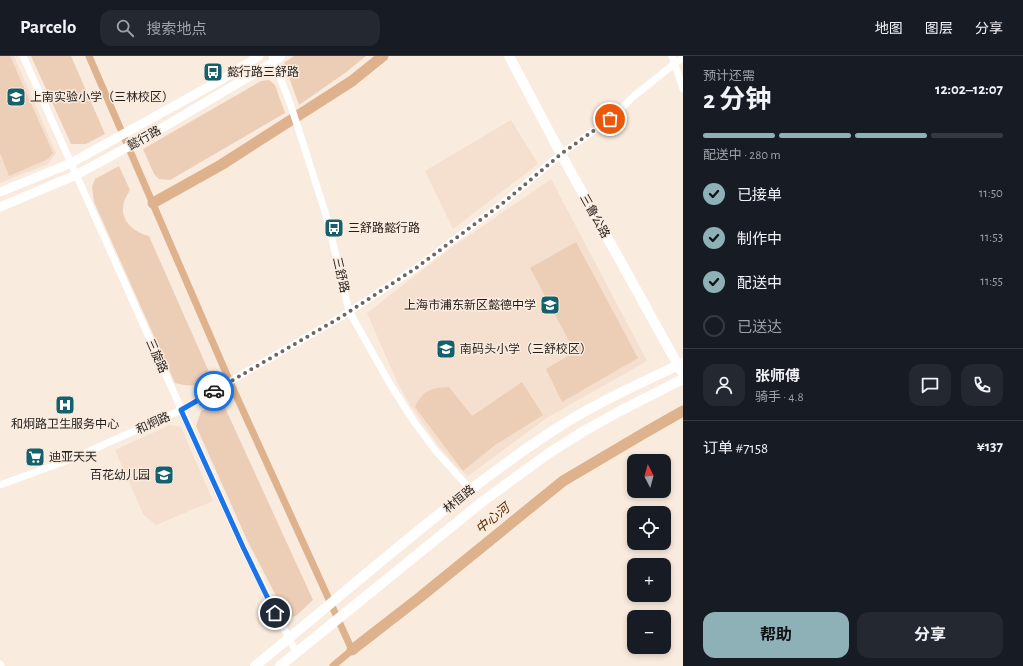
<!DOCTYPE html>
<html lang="zh">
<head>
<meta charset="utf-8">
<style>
	:root { --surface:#171b24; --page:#242831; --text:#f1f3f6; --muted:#9ea1a6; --line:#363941; --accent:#8eb1b8 }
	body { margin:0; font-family:"Alegreya Sans","Noto Sans SC",sans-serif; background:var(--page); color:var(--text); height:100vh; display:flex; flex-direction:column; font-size:15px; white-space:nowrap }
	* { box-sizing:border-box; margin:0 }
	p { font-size:13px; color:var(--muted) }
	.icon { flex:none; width:22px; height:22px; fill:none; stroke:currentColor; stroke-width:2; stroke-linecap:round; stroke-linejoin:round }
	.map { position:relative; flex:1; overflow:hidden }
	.drawer { display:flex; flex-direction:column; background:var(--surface); width:340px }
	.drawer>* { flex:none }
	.needle { width:26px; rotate:354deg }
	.controls { position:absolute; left:627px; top:398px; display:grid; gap:8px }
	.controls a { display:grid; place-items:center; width:44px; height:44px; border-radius:8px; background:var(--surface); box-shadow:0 2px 6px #0003; font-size:20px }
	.pin { position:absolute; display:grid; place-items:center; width:34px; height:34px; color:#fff; margin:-17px; border:2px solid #fff; border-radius:50%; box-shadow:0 1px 4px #0007 }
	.courier { position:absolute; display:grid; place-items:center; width:40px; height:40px; margin:-20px; border:3px solid #1a73e8; border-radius:50%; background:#fff; color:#222; box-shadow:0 1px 5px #0007 }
	.overview em { font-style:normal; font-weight:700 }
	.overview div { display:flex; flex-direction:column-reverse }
	.overview { display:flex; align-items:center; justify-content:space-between; height:68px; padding:0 20px }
	h1 { font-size:26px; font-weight:700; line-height:30px }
	.bar { display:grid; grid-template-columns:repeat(4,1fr); gap:6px 4px; align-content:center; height:48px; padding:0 20px }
	.bar i { height:5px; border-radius:3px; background:var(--line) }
	.bar .active { background:var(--accent) }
	.bar p { grid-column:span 4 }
	.line { display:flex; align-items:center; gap:10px; padding:0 20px; border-top:1px solid var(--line) }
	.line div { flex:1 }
	.round { display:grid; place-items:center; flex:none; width:42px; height:42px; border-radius:12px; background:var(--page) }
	ol { padding:0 20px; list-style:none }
	li { display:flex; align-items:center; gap:12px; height:44px }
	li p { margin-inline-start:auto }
	li .icon { padding:4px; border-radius:50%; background:var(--accent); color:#111; stroke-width:4 }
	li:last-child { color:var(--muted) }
	li i { width:22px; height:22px; border:2px solid var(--line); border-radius:50% }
	.primary-button { display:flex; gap:8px; margin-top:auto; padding:8px 20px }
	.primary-button a { flex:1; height:46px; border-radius:12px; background:var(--accent); color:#111; font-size:16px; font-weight:700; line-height:46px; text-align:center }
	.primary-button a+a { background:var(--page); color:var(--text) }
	header { display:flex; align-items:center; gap:24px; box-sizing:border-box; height:56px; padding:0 20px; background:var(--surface); border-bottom:1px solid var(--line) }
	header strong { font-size:19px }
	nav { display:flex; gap:22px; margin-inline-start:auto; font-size:14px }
	.search { width:280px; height:36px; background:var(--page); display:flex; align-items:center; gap:10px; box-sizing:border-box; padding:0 14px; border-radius:12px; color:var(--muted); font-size:15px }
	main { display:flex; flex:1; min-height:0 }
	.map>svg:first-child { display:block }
	.built { fill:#f5dfce }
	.green { fill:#ecceb6 }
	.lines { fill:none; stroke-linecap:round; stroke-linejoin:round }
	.canal { stroke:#dfb28e; stroke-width:7 }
	.river { stroke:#dfb28e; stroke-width:11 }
	.minor { stroke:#fff; stroke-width:7 }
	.tertiary { stroke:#fff; stroke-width:9 }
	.secondary { stroke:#fff; stroke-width:10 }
	.done { stroke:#6e665f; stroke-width:4; stroke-dasharray:0 7.2 }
	.route { stroke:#1a73e8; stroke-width:5 }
	.labels { text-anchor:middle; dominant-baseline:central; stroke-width:3; stroke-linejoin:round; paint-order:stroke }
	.poi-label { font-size:12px; fill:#231e1a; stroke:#faebdf; text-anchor:start }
	.street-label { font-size:12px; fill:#231e1a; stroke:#faebdf }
	.water-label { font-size:13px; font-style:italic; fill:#582e01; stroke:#faebdf }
</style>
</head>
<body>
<header>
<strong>Parcelo</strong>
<div class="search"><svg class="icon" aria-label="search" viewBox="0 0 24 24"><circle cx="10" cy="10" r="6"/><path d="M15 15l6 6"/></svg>搜索地点</div>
<nav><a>地图</a><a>图层</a><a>分享</a></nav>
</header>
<main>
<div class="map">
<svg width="683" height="610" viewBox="0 0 683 610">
	<rect width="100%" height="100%" fill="#faebdf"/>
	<path class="built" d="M0,0H14L56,97L48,108L0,127Z
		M511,64L538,108L453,173L425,115Z
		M551,123L647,305L548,361L468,420L456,410L438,389L407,344L398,328L367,257L451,192Z
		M170,369L181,371L213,445L156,469L143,458L115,394Z"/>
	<path class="green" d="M0,0H10L53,97L48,103L9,120L0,97Z
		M31,0H71L105,78L86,88H71Z
		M294,0H366L345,17L299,49L284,7Z
		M269,24L275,29L285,57L170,124L159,123L154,118L143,93L261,25Z
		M119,110L130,134C128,138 125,142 124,146C119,164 133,176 149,180L213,325C199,330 188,331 175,327L94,146L92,131L95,123Z
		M576,186L638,302L562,346L546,313L575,296L530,212Z
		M522,326L543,359L495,389L463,415L415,351C424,333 431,332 449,331L472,360Z
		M222,345L313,544L296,560L291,561L285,557L248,486L196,370L201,355Z"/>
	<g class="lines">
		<path class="canal" d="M89,0L230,326L352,594L333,610"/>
		<path class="river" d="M153,147L221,109L352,25L383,0
			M352,594L419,542L563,425L646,376L683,355"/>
		<path class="minor" d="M23,0L243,491L296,596
			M272,0L291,50L327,162L349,255L390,328L415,367L435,394L470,433
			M672,0L683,33
			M0,429L74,402L181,354L341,261L416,212L503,147L561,98L610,63L634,40L683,1
			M0,608L1,610"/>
		<path class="tertiary" d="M0,136L71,107L221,24L259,0
			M0,151L76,119L150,79L274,6L281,0"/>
		<path class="secondary" d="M509,0L561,98L683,318
			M255,610C349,534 439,452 539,384C583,353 634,330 683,307
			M280,610L482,446L549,397L584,375L620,355L683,323"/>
	</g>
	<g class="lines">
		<path class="done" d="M214,335L341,261L416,212L503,147L561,98L610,63"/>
		<path class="route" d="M214,335L181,354L243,491L275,557"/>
	</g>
	<defs>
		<g id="bus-square" transform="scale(1)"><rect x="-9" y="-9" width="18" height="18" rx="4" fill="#15606d" stroke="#faebdf"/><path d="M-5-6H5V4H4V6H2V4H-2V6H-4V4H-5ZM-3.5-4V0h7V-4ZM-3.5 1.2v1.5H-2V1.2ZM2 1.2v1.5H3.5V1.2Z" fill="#fff"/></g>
		<g id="school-square" transform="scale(1)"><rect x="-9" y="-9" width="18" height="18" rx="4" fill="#15606d" stroke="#faebdf"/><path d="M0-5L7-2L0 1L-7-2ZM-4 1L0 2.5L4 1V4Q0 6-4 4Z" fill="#fff"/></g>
		<g id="hospital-square" transform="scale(1)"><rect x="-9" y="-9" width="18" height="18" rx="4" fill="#15606d" stroke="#faebdf"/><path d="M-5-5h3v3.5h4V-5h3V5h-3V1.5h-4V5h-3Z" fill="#fff"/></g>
		<g id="supermarket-square" transform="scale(1)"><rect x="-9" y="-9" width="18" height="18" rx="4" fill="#15606d" stroke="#faebdf"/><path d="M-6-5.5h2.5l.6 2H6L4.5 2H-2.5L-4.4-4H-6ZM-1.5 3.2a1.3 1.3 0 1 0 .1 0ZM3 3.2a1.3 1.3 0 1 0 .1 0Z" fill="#fff"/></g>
	</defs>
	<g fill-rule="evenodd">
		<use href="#bus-square" x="213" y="16"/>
		<use href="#school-square" x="16" y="41"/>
		<use href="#bus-square" x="334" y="172"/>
		<use href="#school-square" x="550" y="249"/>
		<use href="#school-square" x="446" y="293"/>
		<use href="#hospital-square" x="65" y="349"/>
		<use href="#supermarket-square" x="35" y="401"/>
		<use href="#school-square" x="164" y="419"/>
	</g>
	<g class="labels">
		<g class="poi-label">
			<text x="227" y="16">懿行路三舒路</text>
			<text x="30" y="41">上南实验小学（三林校区）</text>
			<text x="348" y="172">三舒路懿行路</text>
			<text x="536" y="249" text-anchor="end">上海市浦东新区懿德中学</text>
			<text x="460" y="293">南码头小学（三舒校区）</text>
			<text x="65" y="368" text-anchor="middle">和炯路卫生服务中心</text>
			<text x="49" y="401">迪亚天天</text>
			<text x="150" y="419" text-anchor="end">百花幼儿园</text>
		</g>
		<g class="street-label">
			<text transform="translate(144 82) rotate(-29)">懿行路</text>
			<text transform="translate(595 160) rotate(61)">三鲁公路</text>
			<text transform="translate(341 219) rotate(77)">三舒路</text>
			<text transform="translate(157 300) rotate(66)">三旋路</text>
			<text transform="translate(153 367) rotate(-24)">和炯路</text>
			<text transform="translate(459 443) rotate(-39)">林恒路</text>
		</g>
		<g class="water-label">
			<text transform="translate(493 463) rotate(-39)">中心河</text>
		</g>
	</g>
</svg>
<div class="controls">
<a><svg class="needle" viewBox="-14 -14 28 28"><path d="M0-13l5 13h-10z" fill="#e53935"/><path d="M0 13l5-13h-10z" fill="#9ea1a6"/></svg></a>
<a><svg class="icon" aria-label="locate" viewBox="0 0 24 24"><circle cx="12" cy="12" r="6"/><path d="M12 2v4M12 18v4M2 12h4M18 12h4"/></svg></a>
<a>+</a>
<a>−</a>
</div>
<div class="pin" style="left:610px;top:63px;background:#ea580c"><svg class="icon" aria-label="bag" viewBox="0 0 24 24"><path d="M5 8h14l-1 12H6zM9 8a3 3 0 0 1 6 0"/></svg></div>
<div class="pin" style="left:275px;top:557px;background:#1f2937"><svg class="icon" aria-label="home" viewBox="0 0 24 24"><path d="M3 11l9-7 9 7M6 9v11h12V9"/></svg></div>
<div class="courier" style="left:214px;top:335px"><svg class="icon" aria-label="car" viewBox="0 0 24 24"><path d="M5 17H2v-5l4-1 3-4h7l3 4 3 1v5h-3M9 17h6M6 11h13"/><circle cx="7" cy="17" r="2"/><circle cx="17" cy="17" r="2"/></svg></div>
</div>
<section class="drawer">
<div class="overview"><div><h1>2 分钟</h1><p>预计还需</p></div><em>12:02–12:07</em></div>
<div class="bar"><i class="active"></i><i class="active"></i><i class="active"></i><i></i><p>配送中 · 280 m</p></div>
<ol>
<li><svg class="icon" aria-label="check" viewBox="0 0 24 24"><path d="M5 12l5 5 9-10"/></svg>已接单<p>11:50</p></li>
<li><svg class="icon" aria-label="check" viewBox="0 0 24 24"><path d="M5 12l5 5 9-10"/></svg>制作中<p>11:53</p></li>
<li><svg class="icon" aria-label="check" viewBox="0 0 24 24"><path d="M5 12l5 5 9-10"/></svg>配送中<p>11:55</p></li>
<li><i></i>已送达</li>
</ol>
<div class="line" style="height:72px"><a class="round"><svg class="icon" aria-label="person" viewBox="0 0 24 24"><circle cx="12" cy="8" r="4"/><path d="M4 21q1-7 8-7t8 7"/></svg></a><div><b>张师傅</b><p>骑手 · 4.8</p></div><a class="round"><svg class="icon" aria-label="chat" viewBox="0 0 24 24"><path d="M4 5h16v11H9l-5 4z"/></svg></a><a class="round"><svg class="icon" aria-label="phone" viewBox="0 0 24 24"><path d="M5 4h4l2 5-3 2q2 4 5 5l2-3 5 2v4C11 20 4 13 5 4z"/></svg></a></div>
<div class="line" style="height:52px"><div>订单 #7158</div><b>¥137</b></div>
<div class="primary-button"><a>帮助</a><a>分享</a></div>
</section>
</main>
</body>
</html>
